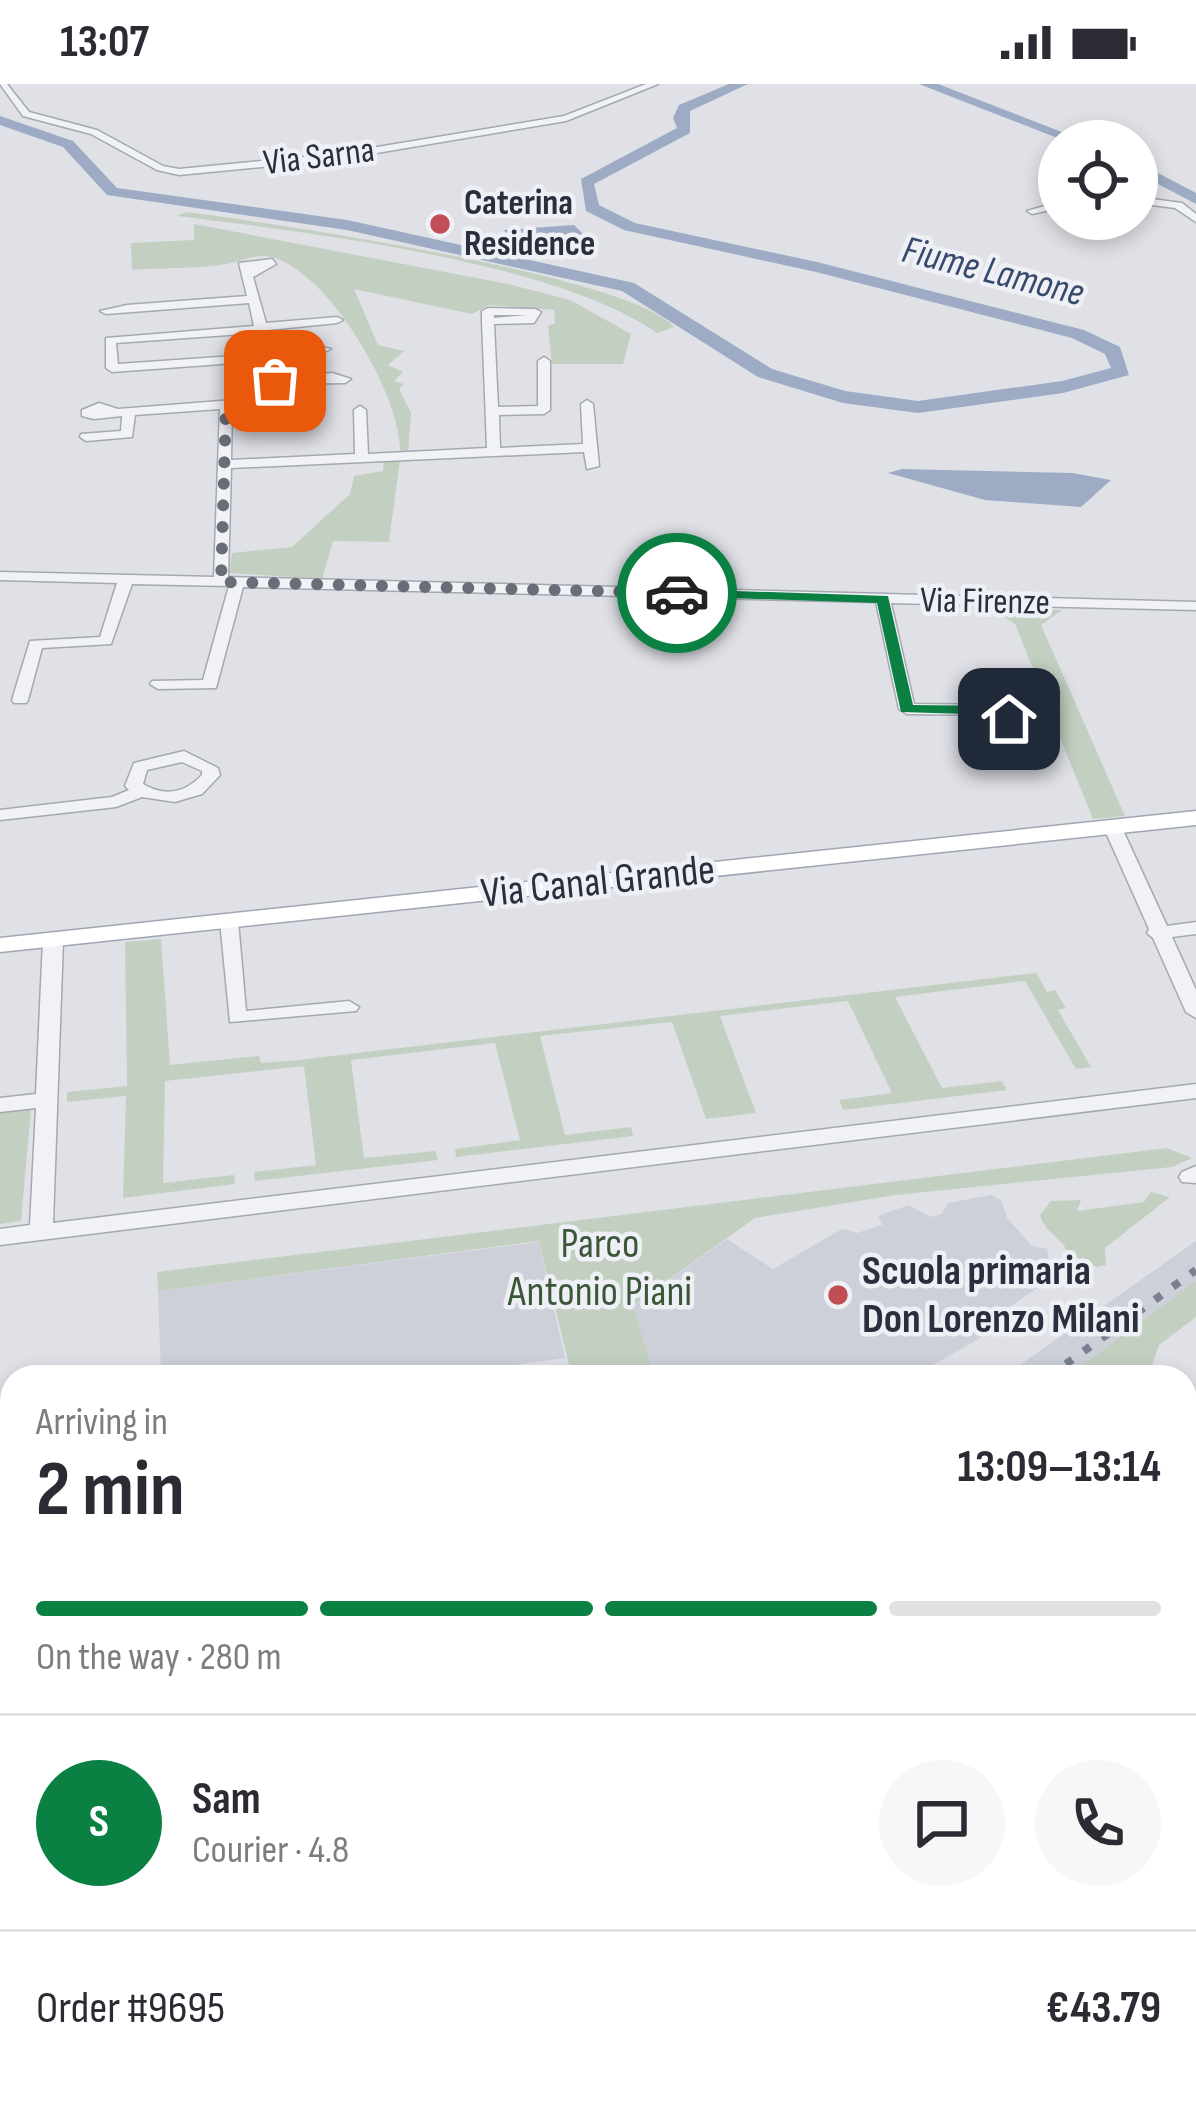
<!DOCTYPE html>
<html lang="en">
<head>
<meta charset="utf-8">
<style>
	:root { --surface:#fff; --page:#f7f7f7; --text:#2b2b33; --muted:#7c7c81; --line:#e1e1e2; --accent:#0b8043 }
	body { margin:0; font-family:"Sofia Sans Condensed",sans-serif; background:var(--page); color:var(--text); height:100vh; display:flex; flex-direction:column; font-size:45px; white-space:nowrap }
	* { box-sizing:border-box; margin:0 }
	p { font-size:39px; color:var(--muted) }
	.icon { flex:none; width:66px; height:66px; fill:none; stroke:currentColor; stroke-width:2; stroke-linecap:round; stroke-linejoin:round }
	.map { position:relative; flex:1; overflow:hidden }
	.panel { position:absolute; left:0px; top:1281px; width:1197px; height:747px; display:flex; flex-direction:column; background:var(--surface); border-radius:36px 36px 0 0; box-shadow:0 6px 18px #0003 }
	.panel>* { flex:none }
	.buttons { position:absolute; left:1038px; top:36px; display:grid; gap:24px }
	.buttons a { display:grid; place-items:center; width:120px; height:120px; border-radius:50%; background:var(--surface); box-shadow:0 6px 18px #0003; font-size:60px }
	.pin { position:absolute; display:grid; place-items:center; width:102px; height:102px; color:#fff; margin:-51px; border-radius:24px; box-shadow:0 6px 18px #0006 }
	.courier { position:absolute; display:grid; place-items:center; width:120px; height:120px; margin:-60px; border:9px solid #0b8043; border-radius:50%; background:#fff; color:#222; box-shadow:0 3px 15px #0007 }
	.summary em { font-style:normal; font-weight:700 }
	.summary div { display:flex; flex-direction:column-reverse }
	.summary { display:flex; align-items:center; justify-content:space-between; height:204px; padding:0 36px }
	h1 { font-size:78px; font-weight:700; line-height:90px }
	.bar { display:grid; grid-template-columns:repeat(4,1fr); gap:18px 12px; align-content:center; height:144px; padding:0 36px }
	.bar i { height:15px; border-radius:9px; background:var(--line) }
	.bar .on { background:var(--accent) }
	.bar p { grid-column:span 4 }
	.line { display:flex; align-items:center; gap:30px; padding:0 36px; border-top:3px solid var(--line) }
	.line div { flex:1 }
	.round { display:grid; place-items:center; flex:none; width:126px; height:126px; border-radius:63px; background:var(--page) }
	.status { display:flex; justify-content:space-between; align-items:center; height:84px; padding:0 60px; background:var(--surface); direction:ltr }
	.status svg { height:33px; fill:currentColor }
	.map>svg:first-child { display:block }
	.built { fill:#cdd0d9 }
	.green { fill:#c3d0c1 }
	.water { fill:#9dacc4 }
	.lines { fill:none; stroke-linecap:round; stroke-linejoin:round }
	.river { fill:#9dacc4; fill-rule:evenodd }
	.minor-casing { stroke:#a5a8b1; stroke-width:3 }
	.major-casing { stroke:#9fa5b2; stroke-width:3 }
	.minor { fill:#f1f2f6; fill-rule:evenodd }
	.major { fill:#fff; fill-rule:evenodd }
	.rail-far1 { stroke:#7a808f; stroke-width:8; stroke-dasharray:8 14; stroke-linecap:butt }
	.rail { stroke:#7a808f; stroke-width:9; stroke-dasharray:9 16; stroke-linecap:butt }
	.route { fill:#0b8043 }
	.done { stroke:#696d78; stroke-width:12; stroke-dasharray:0 21.6 }
	.poi-dot { fill:#c24e55; stroke:#eef0f5; stroke-width:4.5 }
	.labels { text-anchor:middle; dominant-baseline:central; stroke-width:9; stroke-linejoin:round; paint-order:stroke }
	.far-street-label { font-size:36px; fill:#292f3d; stroke:#eef0f5 }
	.far-poi-label { font-size:36px; font-weight:bold; fill:#292f3d; stroke:#eef0f5; text-anchor:start }
	.far-water-label { font-size:39px; font-style:italic; fill:#374a6d; stroke:#eef0f5 }
	.street-label { font-size:42px; fill:#292f3d; stroke:#eef0f5 }
	.park-label { font-size:42px; fill:#3b5738; stroke:#eef0f5 }
	.poi-label { font-size:42px; font-weight:bold; fill:#292f3d; stroke:#eef0f5; text-anchor:start }
</style>
</head>
<body>
<div class="status"><b>13:07</b><svg viewBox="0 0 49 12"><path d="M0 12V9h3v3zM5 12V6h3v6zM10 12V3h3v9zM15 12V0h3v12zM26 1h20v11H26zM47 4h2v5h-2z"/></svg></div>
<div class="map">
<svg width="1196" height="2027" viewBox="0 0 1196 2027">
	<rect width="100%" height="100%" fill="#dfe1e7"/>
	<path class="built" d="M991,1111L1001,1116L1007,1134L1032,1162L1047,1165L1051,1195L996,1232L1005,1240L912,1293H655L633,1221L727,1155L773,1185L842,1145L857,1149L882,1141L878,1132L909,1121L931,1133L942,1130L948,1119Z
		M1196,1157V1197L1066,1293H1003Z
		M539,1158L565,1274L428,1293H161L158,1207Z"/>
	<path class="green" d="M186,128C266,138 633,192 674,243L657,249C554,177 305,148 177,132Z
		M194,140L508,200L570,216L631,250L623,280H552L548,242L555,239L554,226L489,221L472,230L354,205L378,261L404,267L388,281L403,288L394,297L404,300L399,305L411,329L408,368H400C402,313 329,187 271,173C257,170 248,175 235,178C203,186 164,183 132,186L131,159L194,156Z
		M400,375L389,458L333,457L322,495L229,489L232,469L292,463L350,410L354,392L383,387L384,376Z
		M992,525L1062,526L1041,541L1125,732L1093,735L1054,639H1027L1017,611L1043,610L1015,540Z
		M161,855L170,981L259,972L261,979L298,976L1036,889L1047,908L1055,906L1066,924L1058,926L1091,983L1076,985L1025,897L895,913L942,1004L1002,997L1007,1006L843,1026L839,1016L892,1009L848,917L720,932L756,1029L706,1035L672,938L540,952L565,1051L631,1043L633,1052L456,1073L455,1065L520,1056L495,959L351,976L364,1074L435,1067L438,1076L255,1097L254,1088L316,1081L304,982L165,997L163,1099L234,1091L235,1100L123,1114L126,1012L67,1018V1008L127,1002L125,858Z
		M31,1025L21,1137L0,1140V1028Z
		M1167,1064L1192,1074L1172,1083L896,1111L755,1134L633,1221L655,1293H572L539,1157L158,1207L157,1188Z
		M1151,1108L1170,1113L1105,1164L1106,1181L1097,1183L1068,1170C1064,1154 1045,1150 1040,1131L1051,1117L1081,1116L1077,1127L1144,1118Z
		M1196,1197V1233L1159,1261L1148,1293H1066Z
		M12,1879V1997L0,2006V1882Z
		M161,2016H405L381,2027H162Z"/>
	<path class="water" d="M574,141L595,162L547,168L518,164L504,146Z
		M902,385L1072,389L1111,396L1081,423L985,416L888,389Z"/>
	<g class="lines">
		<path class="river" d="M729,0H748L690,27V49L594,100L599,121L635,139L817,178L1084,246L1120,263L1129,291L1063,309L918,329L843,319L758,293L622,207L347,146L107,111L63,63L0,41V32L73,57L117,104L347,136L634,199L772,285L845,307L918,317L1062,297L1111,284L1105,270L1072,254L816,188L624,146L586,127L581,95L677,44L673,34L679,21Z
			M919,0H938L1085,57H1065Z
			M1137,78L1196,109V120L1137,89Z"/>
		<g class="minor-casing">
			<path id="minor" d="M0,0H7L29,28L97,46L163,82L179,85L335,70L564,32L646,0H658L566,37L335,76L179,91L157,86L91,50L23,32Z
				M1137,113L1182,119L1196,130V138L1175,124L1137,119Z
				M1059,118V124L1032,130L1027,127Z
				M272,175L276,180L253,193L266,239L337,233L343,236L337,239L268,246L273,264L309,260L331,265L313,273L307,269L275,271L280,293L332,289L351,295L345,299L281,300L282,319L232,323L231,376L355,370L354,326L360,322L366,326L368,370L487,364L482,237V227L488,224L535,225L541,228L534,239L494,240L498,323L538,322V277L544,273L550,277V326L544,330L499,331L500,364L583,360L581,320L587,316L593,320L599,382L587,385L584,368L231,384L228,493L1196,518V526L891,519L914,620L995,621L994,616L1002,611L1008,613L1013,626L1005,631L907,630L899,625L876,518L243,503L216,604L158,605L150,600L152,597L203,596L229,502L132,500L111,560L42,564L28,616L26,619H14L12,616L30,557L100,553L117,499L0,496V488L214,493L220,325L135,331L132,353L86,357L80,353L81,350L121,347L122,332L94,335L82,332V326L99,319L118,325L271,313L264,277L112,288L106,284V254L254,242L249,219L106,230L100,227L127,221L247,212L239,179ZM494,231H527L494,234ZM257,249L262,270L118,280L116,259Z
				M184,667L218,684L220,691L202,710L175,718L142,713L116,723L0,736V726L112,713L129,706L125,702L134,679ZM182,678L202,687V691C185,709 165,713 143,700L147,686Z
				M1112,737L1121,742L1167,842L1196,838V850L1172,853L1196,906V934L1186,928L1153,854L1147,849L1149,845L1103,742Z
				M229,831L238,837L246,927L349,917L359,923L356,927L230,938L220,837Z
				M53,850L63,856L53,1139L1196,1000V1014L0,1161V1145L30,1141L36,1024L0,1028V1014L36,1010L43,856Z
				M1196,1082V1099L1182,1098L1179,1093L1182,1088Z
				M12,1353V1373L0,1375V1355Z
				M1196,1614V1641L1185,1645V1618Z
				M284,2016H338L333,2027H279Z"/>
		</g>
		<g class="major-casing">
			<path id="major" d="M1196,727V741L0,868V854Z"/>
		</g>
		<use href="#minor" class="minor"/>
		<use href="#major" class="major"/>
		<path class="rail-far1" d="M1048,1293L1196,1186"/>
		<path class="rail" d="M23,2027L39,2016"/>
	</g>
	<path class="route" d="M677,505L888,512L913,621L1005,622L1016,635L1009,640L999,631L901,628L877,519L672,512Z"/>
	<g class="lines">
		<path class="done" d="M275,297L278,316L226,320L221,498L677,509"/>
	</g>
	<g class="poi-dot">
		<circle cx="440" cy="140" r="12"/>
		<circle cx="838" cy="1211" r="12"/>
	</g>
	<g class="labels">
		<g class="far-street-label">
			<text transform="translate(319 73) rotate(-7)">Via Sarna</text>
			<text transform="translate(985 518) rotate(1)">Via Firenze</text>
		</g>
		<g class="far-poi-label">
			<text x="464" y="119">Caterina<tspan x="464" dy="41">Residence</tspan></text>
		</g>
		<g class="far-water-label">
			<text transform="translate(993 188) rotate(14)">Fiume Lamone</text>
		</g>
		<g class="street-label">
			<text transform="translate(598 798) rotate(-6)">Via Canal Grande</text>
		</g>
		<g class="park-label">
			<text x="600" y="1160">Parco<tspan x="600" dy="48">Antonio Piani</tspan></text>
		</g>
		<g class="poi-label">
			<text x="862" y="1187">Scuola primaria<tspan x="862" dy="48">Don Lorenzo Milani</tspan></text>
		</g>
	</g>
</svg>
<div class="buttons">
<a><svg class="icon" aria-label="locate" viewBox="0 0 24 24"><circle cx="12" cy="12" r="6"/><path d="M12 2v4M12 18v4M2 12h4M18 12h4"/></svg></a>
</div>
<div class="pin" style="left:275px;top:297px;background:#ea580c"><svg class="icon" aria-label="bag" viewBox="0 0 24 24"><path d="M5 8h14l-1 12H6zM9 8a3 3 0 0 1 6 0"/></svg></div>
<div class="pin" style="left:1009px;top:635px;background:#1f2937"><svg class="icon" aria-label="home" viewBox="0 0 24 24"><path d="M3 11l9-7 9 7M6 9v11h12V9"/></svg></div>
<div class="courier" style="left:677px;top:509px"><svg class="icon" aria-label="car" viewBox="0 0 24 24"><path d="M5 17H2v-5l4-1 3-4h7l3 4 3 1v5h-3M9 17h6M6 11h13"/><circle cx="7" cy="17" r="2"/><circle cx="17" cy="17" r="2"/></svg></div>
<section class="panel">
<div class="summary"><div><h1>2 min</h1><p>Arriving in</p></div><em>13:09–13:14</em></div>
<div class="bar"><i class="on"></i><i class="on"></i><i class="on"></i><i></i><p>On the way · 280 m</p></div>
<div class="line" style="height:216px"><b class="round" style="background:var(--accent);color:#fff">S</b><div><b>Sam</b><p>Courier · 4.8</p></div><a class="round"><svg class="icon" aria-label="chat" viewBox="0 0 24 24"><path d="M4 5h16v11H9l-5 4z"/></svg></a><a class="round"><svg class="icon" aria-label="phone" viewBox="0 0 24 24"><path d="M5 4h4l2 5-3 2q2 4 5 5l2-3 5 2v4C11 20 4 13 5 4z"/></svg></a></div>
<div class="line" style="height:156px"><div>Order #9695</div><b>€43.79</b></div>
</section>
</div>
</body>
</html>
